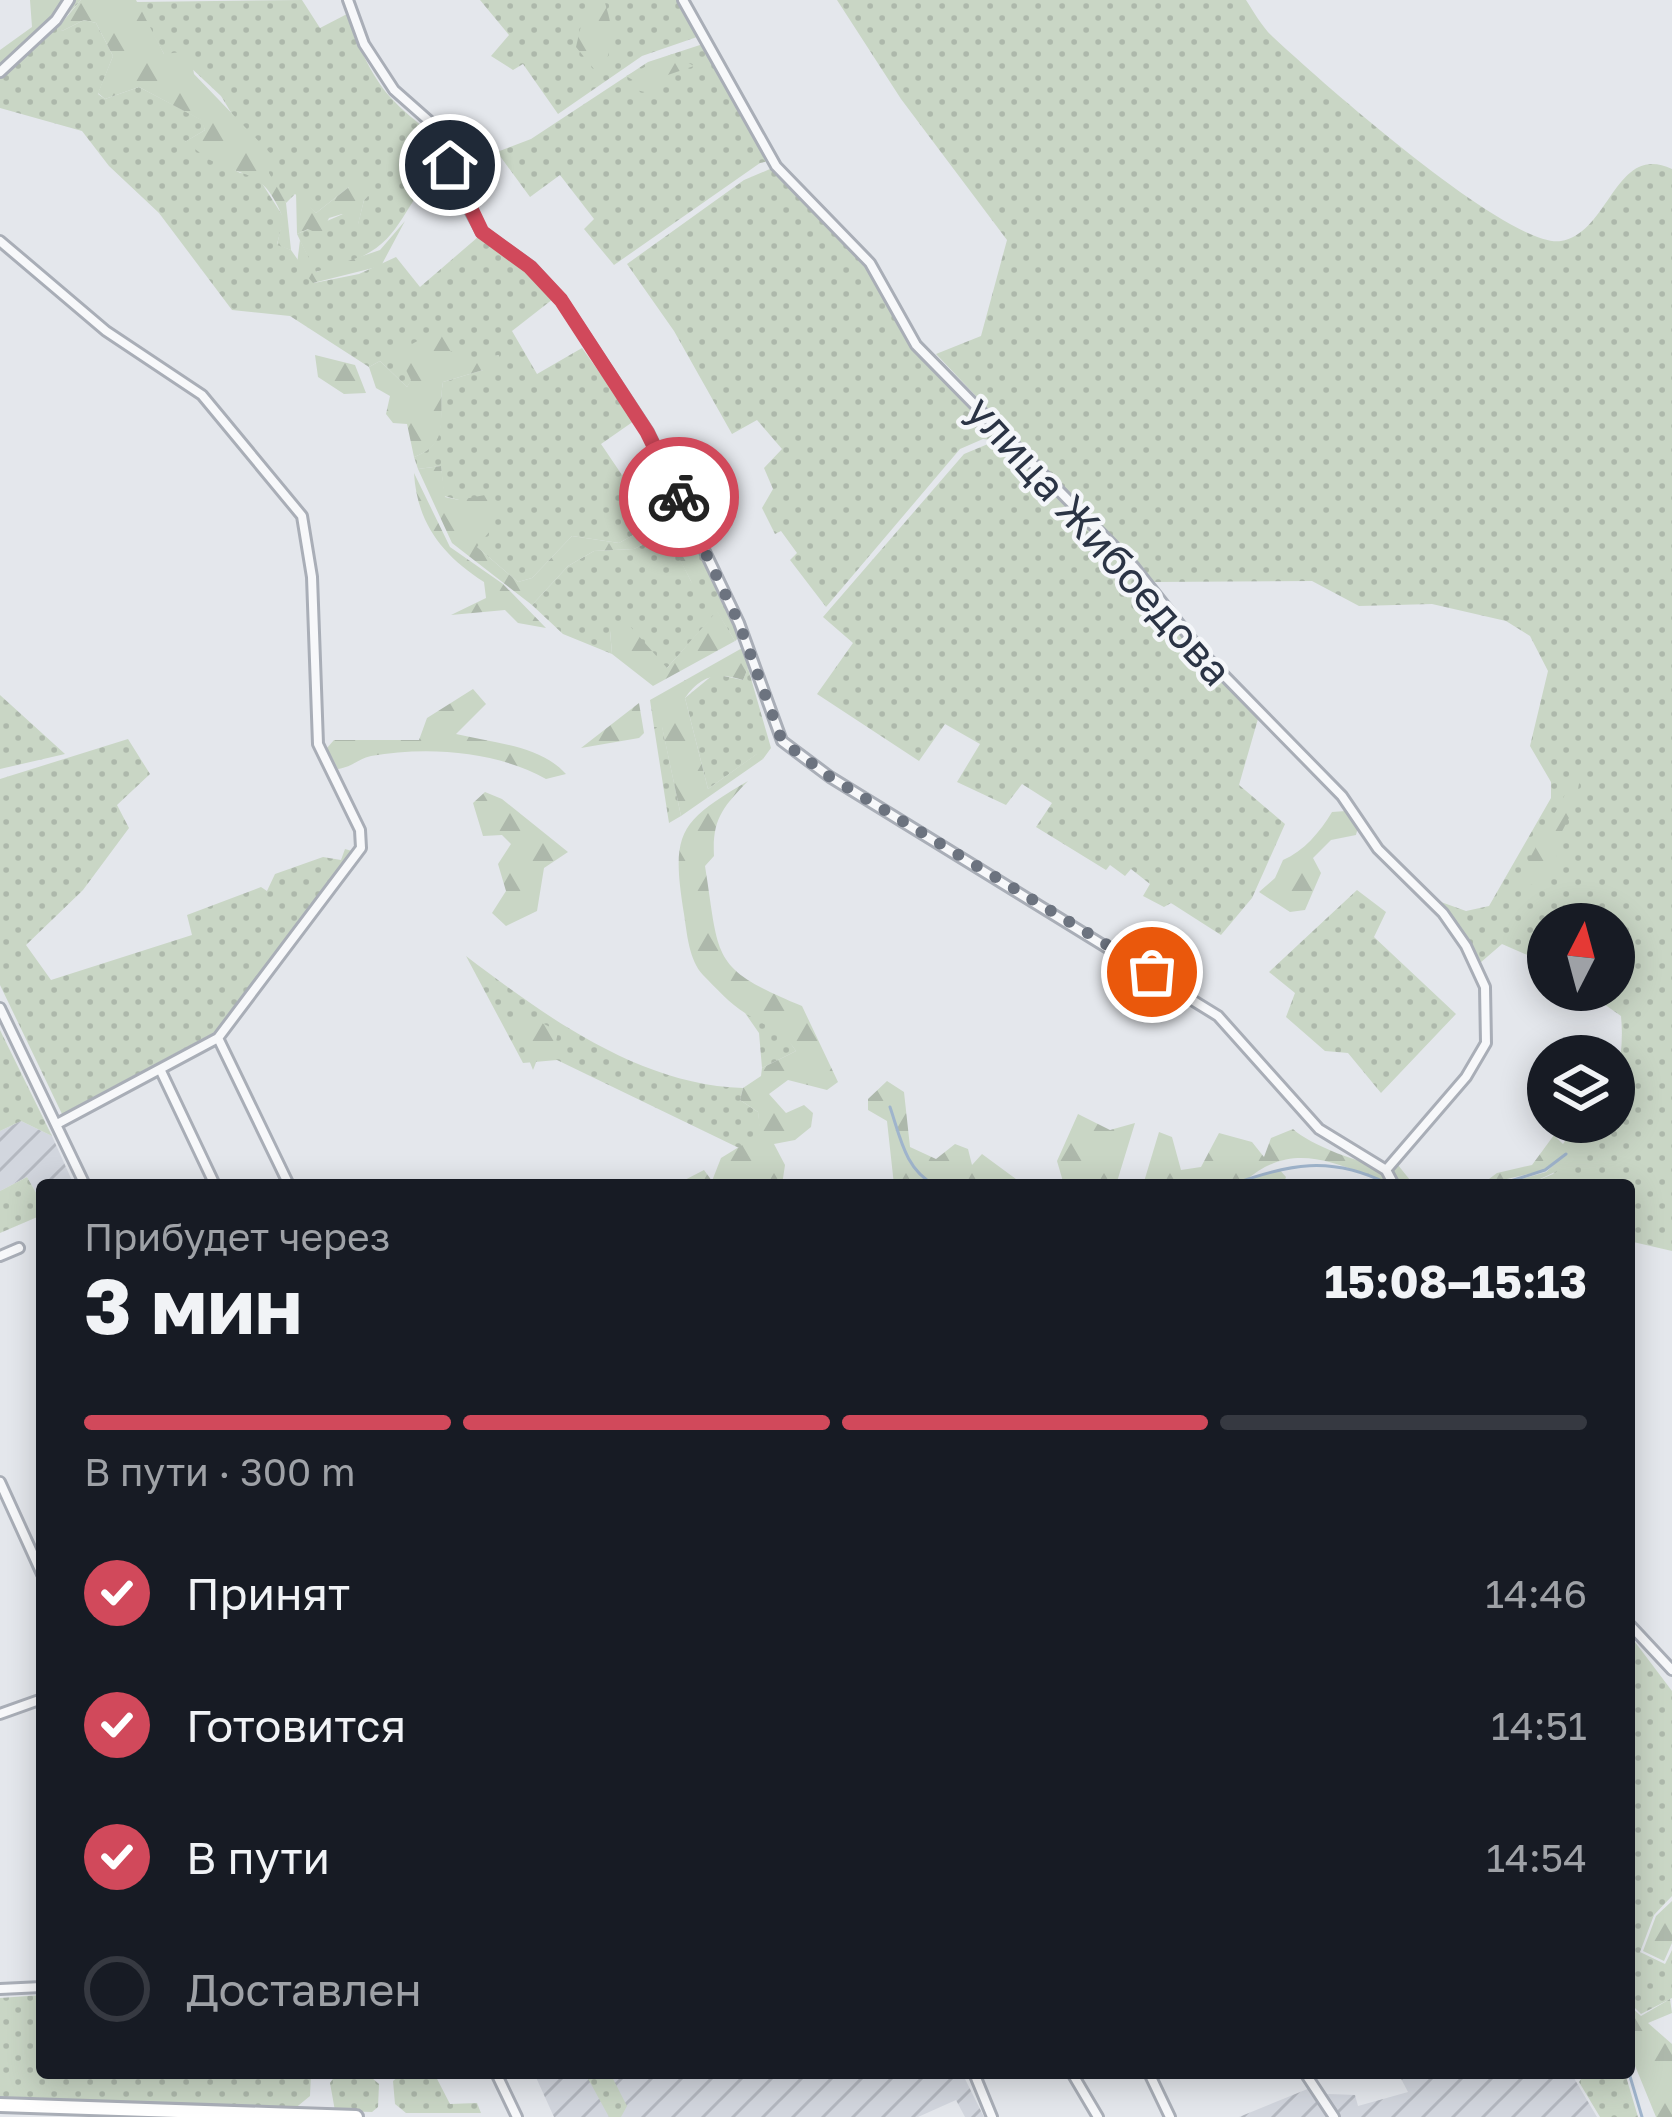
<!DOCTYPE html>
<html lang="ru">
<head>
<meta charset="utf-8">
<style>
	:root { --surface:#171b24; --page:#242831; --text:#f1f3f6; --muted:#9ea1a6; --line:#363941; --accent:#d1495b }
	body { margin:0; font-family:"Golos Text",sans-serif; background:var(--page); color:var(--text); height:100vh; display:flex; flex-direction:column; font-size:45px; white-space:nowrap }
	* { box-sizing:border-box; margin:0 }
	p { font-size:39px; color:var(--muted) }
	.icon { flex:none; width:66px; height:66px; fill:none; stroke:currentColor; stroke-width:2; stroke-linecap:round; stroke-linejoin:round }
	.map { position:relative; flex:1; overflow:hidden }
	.details { position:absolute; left:36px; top:1179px; width:1599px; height:900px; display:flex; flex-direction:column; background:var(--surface); border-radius:12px; box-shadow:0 6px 30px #0003 }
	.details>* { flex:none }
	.needle { width:78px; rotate:6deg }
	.buttons { position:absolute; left:1527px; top:903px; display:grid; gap:24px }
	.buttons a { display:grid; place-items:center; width:108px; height:108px; border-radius:50%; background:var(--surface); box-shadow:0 6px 30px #0003; font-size:60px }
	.pin { position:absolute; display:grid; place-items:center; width:102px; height:102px; color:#fff; margin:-51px; border:6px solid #fff; border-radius:50%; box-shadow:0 3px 12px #0007 }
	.courier { position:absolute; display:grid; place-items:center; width:120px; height:120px; margin:-60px; border:9px solid #d1495b; border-radius:50%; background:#fff; color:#222; box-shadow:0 3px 15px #0007 }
	.overview em { font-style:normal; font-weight:700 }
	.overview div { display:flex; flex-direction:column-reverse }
	.overview { display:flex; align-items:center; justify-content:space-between; height:204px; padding:0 48px }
	h1 { font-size:78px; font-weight:700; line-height:90px }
	.bar { display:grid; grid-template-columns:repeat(4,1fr); gap:18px 12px; align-content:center; height:144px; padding:0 48px }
	.bar i { height:15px; border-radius:9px; background:var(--line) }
	.bar .on { background:var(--accent) }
	.bar p { grid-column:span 4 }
	ol { padding:0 48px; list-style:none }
	li { display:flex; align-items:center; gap:36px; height:132px }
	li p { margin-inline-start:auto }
	li .icon { padding:12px; border-radius:50%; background:var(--accent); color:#fff; stroke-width:4 }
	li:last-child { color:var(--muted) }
	li i { width:66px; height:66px; border:6px solid var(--line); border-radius:50% }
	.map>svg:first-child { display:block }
	.industrial { fill:url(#industrial-furrows) }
	.grass { fill:url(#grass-dots) }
	.forest { fill:url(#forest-firs) }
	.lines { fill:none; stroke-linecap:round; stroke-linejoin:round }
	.stream { stroke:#9fb4cc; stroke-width:3 }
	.minor-casing { stroke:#a9aeb7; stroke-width:14 }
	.secondary-casing { stroke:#a9aeb7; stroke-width:18 }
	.minor { stroke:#f7f8fa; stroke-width:8 }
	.secondary { stroke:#fff; stroke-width:12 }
	.done { stroke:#6c737f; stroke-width:12; stroke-dasharray:0 21.6 }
	.route { stroke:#d1495b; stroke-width:15 }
	.labels { text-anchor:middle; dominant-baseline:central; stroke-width:9; stroke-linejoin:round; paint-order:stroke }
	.street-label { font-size:42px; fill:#2b3445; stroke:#f4f6f9 }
</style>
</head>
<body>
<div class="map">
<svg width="1672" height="2117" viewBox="0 0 1672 2117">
	<defs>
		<pattern id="industrial-furrows" width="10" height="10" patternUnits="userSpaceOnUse" patternTransform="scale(3)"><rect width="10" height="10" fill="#d2d6de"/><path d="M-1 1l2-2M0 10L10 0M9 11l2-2" fill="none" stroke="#b4b8c0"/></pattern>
		<pattern id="grass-dots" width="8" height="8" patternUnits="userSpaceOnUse" patternTransform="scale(3)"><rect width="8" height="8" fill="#c9d6c5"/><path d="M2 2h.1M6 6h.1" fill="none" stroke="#adb8ab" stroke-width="1.8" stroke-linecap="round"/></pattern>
		<pattern id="forest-firs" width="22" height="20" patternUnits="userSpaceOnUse" patternTransform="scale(3)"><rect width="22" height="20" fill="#c9d6c5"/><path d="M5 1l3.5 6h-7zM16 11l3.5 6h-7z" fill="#adb8ab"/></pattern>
	</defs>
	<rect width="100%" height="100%" fill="#e4e7ec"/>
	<path class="industrial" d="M21,1121L52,1136L74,1185H42V1203L27,1177L0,1191V1131Z
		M534,2073H962L984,2117H965L956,2100L918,2117H554Z
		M1398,2073H1571L1597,2117H1239L1310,2088L1315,2100L1329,2094L1355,2095L1358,2106L1408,2092Z"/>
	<path class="grass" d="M73,0H81L60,23L62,31L84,20L96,23L113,56L98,94L105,99L139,87L202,120L205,130L185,142L240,173L256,174L284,218L277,244L291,250L314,283L359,274L396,257L420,287L478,237L529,272L553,299L512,331L537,374L582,348L634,421L601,444L622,475L653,455L739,637L735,641L717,612L666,669L610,631L612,654L563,634L532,605L568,566L594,551L634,549L667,533L692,583L668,498L662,519L619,543L572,536L532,578L518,582L477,547L459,500L444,496L441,466L418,469L414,457C452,443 437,414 443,382L483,370L499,355L411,381L407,387L380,361L369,367L290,316L232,310L159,213L109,166L82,131L0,108V77L57,24Z
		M302,0L320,28L347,14C357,42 370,75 391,98C415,124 430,125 444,161C389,220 408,251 315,272L297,234L343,214L358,224L364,200L373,190L349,187L316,213L295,194L286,203L221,96L189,66L164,54L135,2Z
		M480,0H678L697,37L642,56L558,114L523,64L513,70L491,56L509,35Z
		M837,0H1246C1254,12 1262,27 1273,37C1317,78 1509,249 1561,241C1610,233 1615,142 1672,169V1251L1629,1241V1185H1527L1553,1174L1597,1122H1614C1614,1083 1625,1055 1621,1016L1584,990H1614V924H1548V964L1502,944L1480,963L1441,902L1466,911L1489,906L1551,798V782L1530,746L1548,671L1530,636L1506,621L1432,604L1359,606L1312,581L1153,582L936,354L981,336L1007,240L901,99Z
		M703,44L770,161L760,163L614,265L584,229L594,219L560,175L530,197L497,152L531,139L648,62Z
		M770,169L866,268L922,360L1012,443L983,439L960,449L826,607L790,560L797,553L781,531L775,534L762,508L773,489L764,468L782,449L757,420L732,434L674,331L627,264L744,180Z
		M988,444L1020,450L1137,575L1258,719L1239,785L1285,824L1252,898L1221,935L1171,903L1164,907L1143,896L1150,884L1131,869L1125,876L1110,865L1106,870L1036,827L1052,803L1022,784L1006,805L957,782L980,744L945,724L919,761L817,694L853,643L823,617L964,454Z
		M748,668L771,748L763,759L757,754L708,789L685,698L714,674L743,680Z
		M0,695L65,754L0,769Z
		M662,726L681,816L669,823L654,727Z
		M128,739L150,774L117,805L129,828L83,890L26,945L51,980L192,935L187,915L261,887L267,891L275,874L323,857L341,860L345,849L352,851L215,1032L62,1114L0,985V779Z
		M1357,890L1386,912L1374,937L1456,1014L1381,1093L1348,1053L1325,1051L1286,1017L1295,993L1269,972Z
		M466,956C545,1016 639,1085 743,1088L740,1100L758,1112L761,1134L739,1148L557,1060L523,1063Z
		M745,1013L782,1031L796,1051L762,1068L759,1033Z
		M0,1030L52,1136L21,1121L0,1131Z
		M27,1177L42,1203V1215L0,1233V1191Z
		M1629,1634L1672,1691V1896L1654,1915L1640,1952L1665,1964L1672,1950V1998L1641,2014L1629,2002Z
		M42,1995V2073H311L310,2096L293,2110L0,2098V1998Z
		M434,2073L450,2104L477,2103L481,2113H406L395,2104L393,2081L401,2074Z
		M585,2073H610L627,2106L621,2117H609Z
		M1585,2073H1625L1638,2117H1600L1579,2082Z
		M335,2076L372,2078L379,2084L378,2107L372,2112L335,2111L330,2083Z"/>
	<path class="forest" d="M30,0H66L53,21L0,66V50L32,27Z
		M81,0H136L164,54L190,51L194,74L271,154L269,173L286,203L291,250L277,245L283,218C263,168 246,179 208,159C199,153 195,147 183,143L205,130L201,120L139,87L105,99L98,93L113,56L96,23L84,20L62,31L59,26Z
		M587,0H604C614,30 616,48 598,74L576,47Z
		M672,54L694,66L662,77L653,94L636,90V82L626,76Z
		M354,172L374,190L364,200L358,225L342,214L329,218L321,235L308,229L297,234L296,192L316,213L349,187Z
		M405,221L381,266L313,283L297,264L300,240L316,272L380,250Z
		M438,330L451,352L467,351L471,360L499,355V374L483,370L443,382C437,414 453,443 414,457L407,424L393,423L386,414L390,396L376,388L369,367L380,361L407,387L411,380L397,352Z
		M315,355L355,365L366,393L344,394L318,377Z
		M441,466L445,497L459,500L490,494L494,526L477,547L518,582L532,578L572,536L619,543L662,519L668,496L702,568L693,585L666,533L634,549L594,551L568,566L532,605L452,543L418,469Z
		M414,473L450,547L503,584L546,628L518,623L505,610L451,615L486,598L484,582C442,555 417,523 414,473Z
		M717,611L735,641L653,686L612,654L610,630L629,625L667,668Z
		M744,647L748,668L743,680C717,672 701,675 685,698L708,789L758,753L763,759L681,816L662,727H654L650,700Z
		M473,689L486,704L456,734C493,743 540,745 566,774L546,779C496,751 428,746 371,756C358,759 352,767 338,769L327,748L334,740H419L427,718Z
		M639,703L644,733L639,738L581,748Z
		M1580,778L1575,806L1553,849L1562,866L1540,882L1521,888L1516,883L1572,782Z
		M748,781C723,807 712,819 714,856L705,866C720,960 710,968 802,1006L838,1082L827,1090L788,1080L769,1094L786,1113L804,1105L813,1113L811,1127L795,1140L774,1144L785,1165L782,1185H675L704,1170L712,1181L721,1158L760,1134L758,1112L740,1100L743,1088L761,1076L762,1068L796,1051C781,1029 766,1027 745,1013C730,1004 716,988 703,975C689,960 687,934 684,914C671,833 678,822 748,781Z
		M485,792L502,799L568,852L544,868L537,911L506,926L492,913L506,891L498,864L511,844L502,835L483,836L473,803Z
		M1346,811L1358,827L1356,835L1331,840L1313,858L1321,873L1305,910L1290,912L1259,892L1275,878L1283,860C1304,851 1320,832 1332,812Z
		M528,1016L558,1031L556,1042L567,1056L539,1055L533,1070L514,1023Z
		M887,1081L904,1092L910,1147L936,1159L955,1144L968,1149L972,1165L982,1154L1024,1185H894L887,1121L868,1110V1099Z
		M1078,1114L1110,1130L1135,1123L1116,1185H1064L1057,1161Z
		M1578,1122H1597V1127L1568,1166L1527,1185H1501L1546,1172L1559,1160L1545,1170L1481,1185L1497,1173L1532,1165L1554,1135L1563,1144Z
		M1293,1129C1311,1146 1375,1171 1398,1165L1414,1185C1359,1185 1307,1127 1245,1181L1279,1169L1286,1177L1283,1185H1143L1159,1132L1172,1137L1181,1170L1201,1167L1219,1133L1252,1142L1264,1157L1271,1138Z
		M1672,1901V1943L1664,1961L1643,1951L1656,1916Z
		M1670,1999L1672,2013L1648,2023L1672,2044V2117H1656L1629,2051V2005L1641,2016Z"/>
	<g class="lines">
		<path class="stream" d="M890,1107C900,1136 905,1170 935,1185
			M1231,1185C1288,1164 1331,1155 1388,1184
			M1498,1185L1545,1170L1566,1154
			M1629,2073L1642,2117"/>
		<g class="minor-casing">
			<path id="minor" d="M348,0L364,44L394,90L437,128L461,194L482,232L531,267L561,300L648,432L739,623L782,741L830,777L1218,1016L1319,1129L1386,1170L1466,1077L1486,1043L1485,987L1466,946L1443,913L1378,849L1342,796L1204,655L1134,567L916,345L870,263L776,166L683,0
				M0,72L56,20L69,0
				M0,241L106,331L202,395L302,516L312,577L318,744L360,830L361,848L218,1038L57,1124
				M0,1008L85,1185
				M218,1038L289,1185
				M160,1069L215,1185
				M1386,1170L1394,1185
				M0,1256L19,1248
				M0,1482L42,1574
				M1629,1624L1672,1670
				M0,1714L42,1699
				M0,1989L42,1987
				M496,2073L517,2117
				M974,2073L992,2117
				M1072,2073L1098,2117
				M1149,2073L1170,2117
				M1305,2073L1334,2117"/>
		</g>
		<g class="secondary-casing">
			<path id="secondary" d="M0,2105L356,2117"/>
		</g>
		<use href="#minor" class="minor"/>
		<use href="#secondary" class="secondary"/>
	</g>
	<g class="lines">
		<path class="done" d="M679,497L739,623L782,741L830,777L1152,972"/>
		<path class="route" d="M450,165L482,232L530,267L561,300L647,432L679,497"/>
	</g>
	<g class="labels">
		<g class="street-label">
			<text transform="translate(1100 540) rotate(48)">улица Жибоедова</text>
		</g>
	</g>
</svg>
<div class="buttons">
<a><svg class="needle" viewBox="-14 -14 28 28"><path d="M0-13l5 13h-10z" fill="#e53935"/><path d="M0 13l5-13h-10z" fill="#9ea1a6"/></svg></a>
<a><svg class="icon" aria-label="layers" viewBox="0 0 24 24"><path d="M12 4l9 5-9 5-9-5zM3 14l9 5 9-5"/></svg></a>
</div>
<div class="pin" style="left:1152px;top:972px;background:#ea580c"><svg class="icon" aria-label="bag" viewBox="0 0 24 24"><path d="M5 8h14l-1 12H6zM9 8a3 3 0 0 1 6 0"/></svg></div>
<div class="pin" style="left:450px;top:165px;background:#1f2937"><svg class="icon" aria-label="home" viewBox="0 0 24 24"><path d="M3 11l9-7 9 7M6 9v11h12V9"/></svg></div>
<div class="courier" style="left:679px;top:497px"><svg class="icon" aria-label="bike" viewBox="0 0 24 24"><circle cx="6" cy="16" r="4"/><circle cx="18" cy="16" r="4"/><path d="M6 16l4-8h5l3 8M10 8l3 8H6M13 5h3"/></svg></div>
<section class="details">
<div class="overview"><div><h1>3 мин</h1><p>Прибудет через</p></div><em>15:08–15:13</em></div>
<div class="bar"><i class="on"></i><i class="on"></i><i class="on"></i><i></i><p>В пути · 300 m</p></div>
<ol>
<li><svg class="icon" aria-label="check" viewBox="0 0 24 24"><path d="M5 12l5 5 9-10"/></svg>Принят<p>14:46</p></li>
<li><svg class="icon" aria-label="check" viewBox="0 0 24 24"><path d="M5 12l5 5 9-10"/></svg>Готовится<p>14:51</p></li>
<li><svg class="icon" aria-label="check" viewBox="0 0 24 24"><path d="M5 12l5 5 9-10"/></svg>В пути<p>14:54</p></li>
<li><i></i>Доставлен</li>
</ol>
</section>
</div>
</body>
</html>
